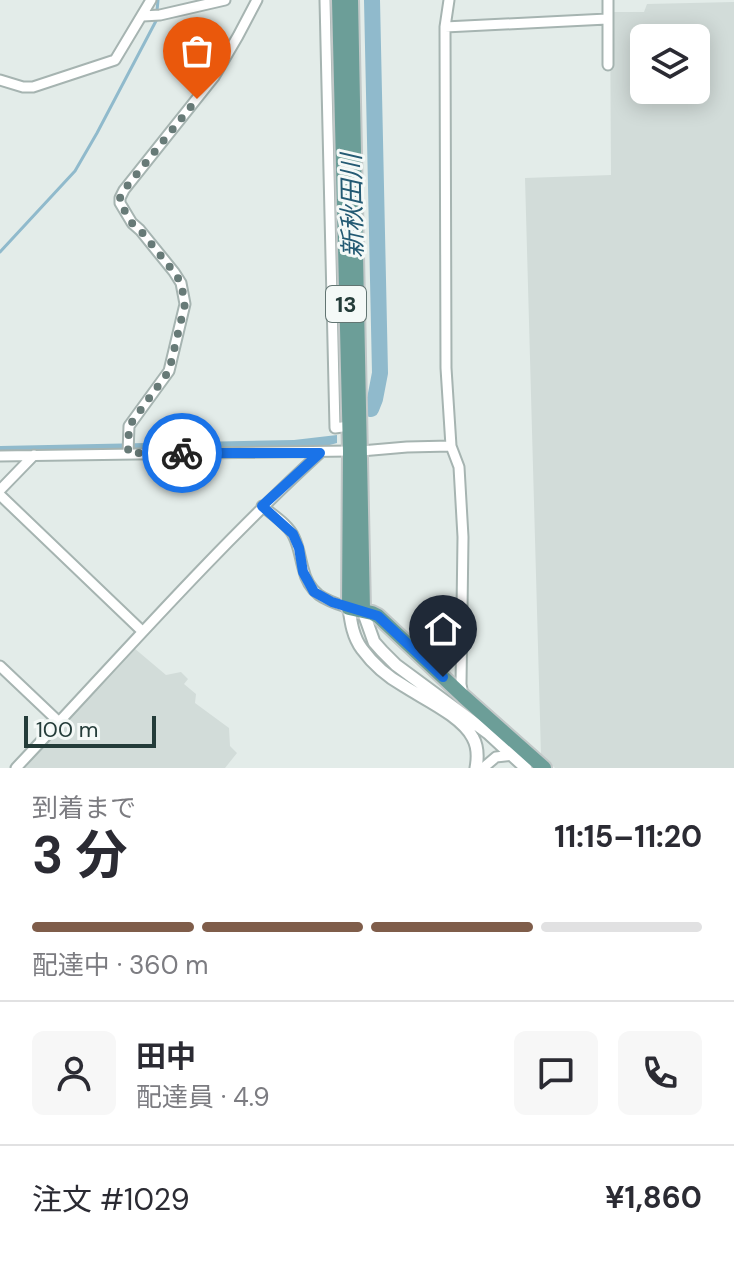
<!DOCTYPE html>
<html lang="ja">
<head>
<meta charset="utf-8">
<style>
	:root { --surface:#fff; --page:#f7f7f7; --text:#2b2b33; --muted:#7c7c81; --line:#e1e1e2; --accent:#7f5d4a }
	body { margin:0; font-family:"DM Sans","Noto Sans JP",sans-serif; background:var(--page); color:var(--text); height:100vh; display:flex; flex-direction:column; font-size:30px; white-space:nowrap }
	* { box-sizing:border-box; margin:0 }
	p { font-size:26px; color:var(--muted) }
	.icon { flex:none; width:44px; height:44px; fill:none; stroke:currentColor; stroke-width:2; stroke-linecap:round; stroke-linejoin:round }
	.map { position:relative; height:768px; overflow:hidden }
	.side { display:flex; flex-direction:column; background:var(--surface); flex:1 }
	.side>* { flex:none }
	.controls { position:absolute; left:630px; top:24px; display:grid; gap:16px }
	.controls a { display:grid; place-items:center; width:80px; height:80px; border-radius:12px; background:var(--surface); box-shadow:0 4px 20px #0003; font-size:40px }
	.scale { position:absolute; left:24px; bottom:20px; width:132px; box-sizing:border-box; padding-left:8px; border:4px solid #243c39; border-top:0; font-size:22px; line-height:28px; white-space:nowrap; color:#243c39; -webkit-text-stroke:6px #f4f9f7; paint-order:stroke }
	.pin { position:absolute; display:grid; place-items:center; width:68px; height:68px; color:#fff; margin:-82px -34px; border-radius:50% 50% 50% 0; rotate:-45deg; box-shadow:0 0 8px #0007 }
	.pin .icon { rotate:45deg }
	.courier { position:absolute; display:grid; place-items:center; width:80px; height:80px; margin:-40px; border:6px solid #1a73e8; border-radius:50%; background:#fff; color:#222; box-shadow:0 2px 10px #0007 }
	.headline em { font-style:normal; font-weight:700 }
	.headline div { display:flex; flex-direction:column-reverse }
	.headline { display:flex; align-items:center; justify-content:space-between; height:136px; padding:0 32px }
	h1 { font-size:52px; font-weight:700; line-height:60px }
	.bar { display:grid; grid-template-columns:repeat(4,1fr); gap:12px 8px; align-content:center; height:96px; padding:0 32px }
	.bar i { height:10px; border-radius:6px; background:var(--line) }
	.bar .on { background:var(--accent) }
	.bar p { grid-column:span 4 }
	.line { display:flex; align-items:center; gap:20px; padding:0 32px; border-top:2px solid var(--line) }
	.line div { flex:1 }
	.round { display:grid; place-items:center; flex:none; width:84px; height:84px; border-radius:12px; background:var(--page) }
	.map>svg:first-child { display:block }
	.built { fill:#d2dcd9; fill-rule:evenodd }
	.water { fill:#90bacc }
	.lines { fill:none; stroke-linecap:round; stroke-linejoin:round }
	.stream { stroke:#90bacc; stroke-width:3 }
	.river { stroke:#90bacc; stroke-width:16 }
	.minor-casing { stroke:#a6b4b1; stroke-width:13 }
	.tertiary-casing { stroke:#a6b4b1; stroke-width:15 }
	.primary-casing { stroke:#c2c8c8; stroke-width:18 }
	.minor { stroke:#fff; stroke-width:9 }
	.tertiary { stroke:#fff; stroke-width:11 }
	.primary { stroke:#6c9e98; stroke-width:14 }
	.done { stroke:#677a77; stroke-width:8; stroke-dasharray:0 14.4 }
	.route { stroke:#1a73e8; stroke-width:10 }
	.labels { text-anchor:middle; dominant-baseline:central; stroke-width:6; stroke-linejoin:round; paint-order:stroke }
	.shield { fill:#f4f9f7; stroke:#627572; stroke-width:2 }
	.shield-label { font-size:22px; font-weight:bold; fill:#243c39 }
	.water-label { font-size:26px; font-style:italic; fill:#235a73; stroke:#f4f9f7 }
</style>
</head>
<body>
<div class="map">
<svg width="734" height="768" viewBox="0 0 734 768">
	<rect width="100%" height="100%" fill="#e3ece9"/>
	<path class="built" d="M734,2V768H555L541,755L525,178L611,175L610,12H644L647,4ZM644,38H696V90H644Z
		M134,648L166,675L181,672L188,679L184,684L196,694L195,703L229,728L230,746L237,753L225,768H22Z"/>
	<path class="water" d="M337,435V443L326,446L0,454V446L294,440Z"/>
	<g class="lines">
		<path class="stream" d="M157,11L158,0
			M0,252L75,171L97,133L157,19"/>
		<path class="river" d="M371,409L375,399L380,373L372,0"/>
		<g class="minor-casing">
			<path id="minor" d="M325,0L335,428L349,426
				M449,0L445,27L446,368L451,446L459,467L463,537L461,684L463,696
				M608,0V65
				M143,16L160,15L225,0
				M445,27L607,19
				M0,80L23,87H33L115,60L151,0
				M361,451L407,447L451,446
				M128,453L129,426L169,371L185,304L181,283L174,272L140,230L132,223L120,203V198L124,190L214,77L238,36L257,0
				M0,456L350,451
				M0,490L34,455
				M0,495L142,631
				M262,506C273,515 289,525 294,537C299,547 300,558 303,568C309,595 325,600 349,608
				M0,666L59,722
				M16,768C116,662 212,552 320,453
				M483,768L496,757L513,755"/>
		</g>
		<g class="tertiary-casing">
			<path id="tertiary" d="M349,608C351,623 353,637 362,649C373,664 388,677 404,686C424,699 462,716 473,738C478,747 478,757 476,768
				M363,611L374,642L382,651L396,665L488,733L526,768"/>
		</g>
		<g class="primary-casing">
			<path id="primary" d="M339,0L350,451L349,608L372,613L378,616L463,696L544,768
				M351,0L363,611"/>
		</g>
		<use href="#minor" class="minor"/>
		<use href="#tertiary" class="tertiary"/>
		<use href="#primary" class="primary"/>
	</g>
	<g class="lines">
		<path class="done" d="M182,453H128L129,426L169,371L185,304L181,283L174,272L140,230L132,223L120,203V198L124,190L197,99"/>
		<path class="route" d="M182,453H320L262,506L293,534L299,548L303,572L314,592L332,602L378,616L443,677"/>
	</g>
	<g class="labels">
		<rect class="shield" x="326" y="286" width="40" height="36" rx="6"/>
		<g class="shield-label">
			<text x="346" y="304">13</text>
		</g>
		<g class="water-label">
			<text transform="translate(352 206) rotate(-91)">新秋田川</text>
		</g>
	</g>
</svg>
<div class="controls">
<a><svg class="icon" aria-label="layers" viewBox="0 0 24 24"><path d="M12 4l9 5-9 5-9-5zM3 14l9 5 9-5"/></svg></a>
</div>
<div class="scale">100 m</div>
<div class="pin" style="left:197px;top:99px;background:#ea580c"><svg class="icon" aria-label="bag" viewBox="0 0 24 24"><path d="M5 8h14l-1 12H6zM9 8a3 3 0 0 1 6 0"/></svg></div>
<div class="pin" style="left:443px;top:677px;background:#1f2937"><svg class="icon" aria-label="home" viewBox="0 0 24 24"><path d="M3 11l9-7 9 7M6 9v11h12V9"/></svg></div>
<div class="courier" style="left:182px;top:453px"><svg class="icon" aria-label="bike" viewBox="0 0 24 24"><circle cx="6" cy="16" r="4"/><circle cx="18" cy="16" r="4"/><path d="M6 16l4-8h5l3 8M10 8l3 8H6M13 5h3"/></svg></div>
</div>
<section class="side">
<div class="headline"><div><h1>3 分</h1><p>到着まで</p></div><em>11:15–11:20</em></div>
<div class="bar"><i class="on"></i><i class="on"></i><i class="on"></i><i></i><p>配達中 · 360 m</p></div>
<div class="line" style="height:144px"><a class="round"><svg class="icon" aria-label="person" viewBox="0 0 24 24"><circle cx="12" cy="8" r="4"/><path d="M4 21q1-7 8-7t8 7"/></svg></a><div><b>田中</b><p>配達員 · 4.9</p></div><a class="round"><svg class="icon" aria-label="chat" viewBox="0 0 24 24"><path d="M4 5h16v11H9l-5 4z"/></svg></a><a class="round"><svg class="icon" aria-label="phone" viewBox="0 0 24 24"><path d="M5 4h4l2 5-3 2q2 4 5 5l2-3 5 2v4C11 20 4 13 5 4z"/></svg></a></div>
<div class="line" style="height:104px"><div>注文 #1029</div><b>¥1,860</b></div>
</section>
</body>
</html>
